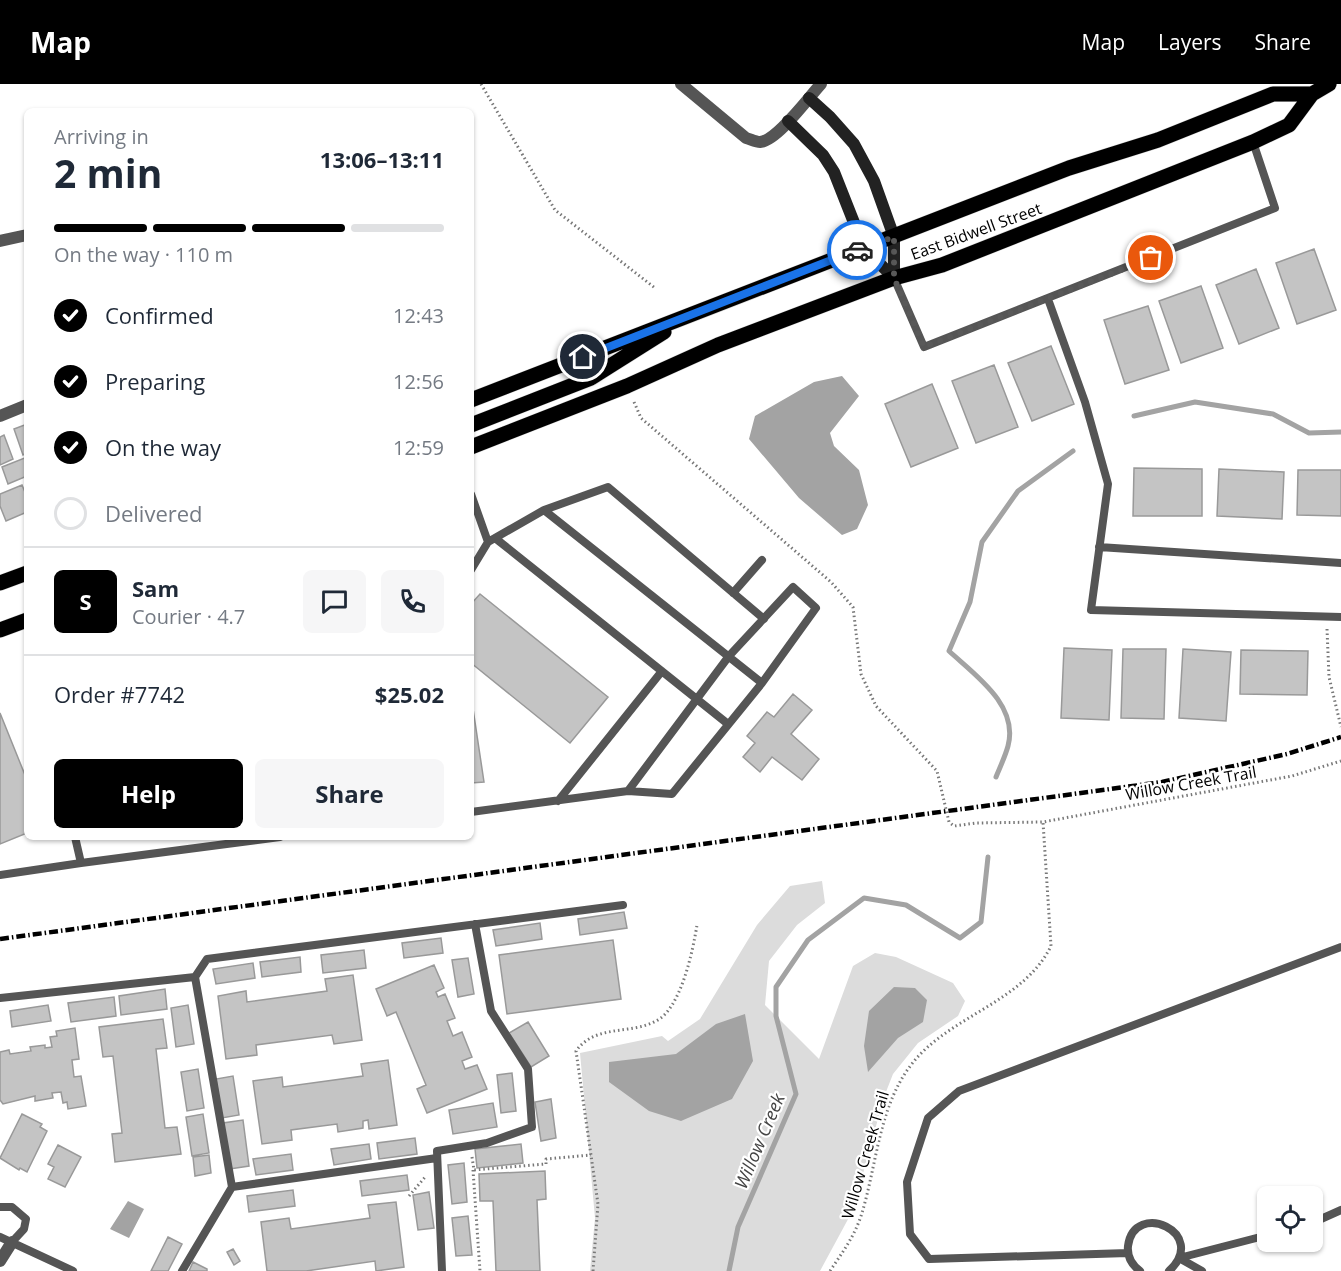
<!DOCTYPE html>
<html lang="en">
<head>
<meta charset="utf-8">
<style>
	:root { --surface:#fff; --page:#f6f6f7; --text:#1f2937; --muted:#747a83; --line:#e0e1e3; --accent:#000 }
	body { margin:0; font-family:"Open Sans",sans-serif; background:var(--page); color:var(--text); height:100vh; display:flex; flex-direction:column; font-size:22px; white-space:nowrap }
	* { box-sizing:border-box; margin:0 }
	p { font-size:20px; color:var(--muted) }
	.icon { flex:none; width:33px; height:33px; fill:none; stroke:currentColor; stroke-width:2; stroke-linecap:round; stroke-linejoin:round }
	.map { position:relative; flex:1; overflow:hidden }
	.details { position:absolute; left:24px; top:24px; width:450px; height:732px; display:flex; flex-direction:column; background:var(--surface); border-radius:9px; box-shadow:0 2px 4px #0004 }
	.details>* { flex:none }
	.fabs { position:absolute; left:1257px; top:1102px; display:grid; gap:12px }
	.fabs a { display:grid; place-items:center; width:66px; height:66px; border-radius:9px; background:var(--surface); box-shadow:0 2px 4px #0004; font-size:30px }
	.pin { position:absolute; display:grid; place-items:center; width:51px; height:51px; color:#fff; margin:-26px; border:3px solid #fff; border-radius:50%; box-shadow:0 2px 6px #0007 }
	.courier { position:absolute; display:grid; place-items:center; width:60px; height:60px; margin:-30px; border:4px solid #1a73e8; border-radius:50%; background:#fff; color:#222; box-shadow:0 2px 8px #0007 }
	.overview em { font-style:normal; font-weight:700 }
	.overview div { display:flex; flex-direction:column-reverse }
	.overview { display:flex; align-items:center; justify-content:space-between; height:102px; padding:0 30px }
	h1 { font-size:39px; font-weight:700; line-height:45px }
	.bar { display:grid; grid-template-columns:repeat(4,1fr); gap:9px 6px; align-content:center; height:72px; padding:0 30px }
	.bar i { height:8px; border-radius:4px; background:var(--line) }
	.bar .current { background:var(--accent) }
	.bar p { grid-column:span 4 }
	.line { display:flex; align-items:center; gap:15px; padding:0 30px; border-top:2px solid var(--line) }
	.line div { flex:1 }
	.round { display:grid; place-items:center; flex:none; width:63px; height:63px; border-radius:9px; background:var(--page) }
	ol { padding:0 30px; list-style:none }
	li { display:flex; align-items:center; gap:18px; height:66px }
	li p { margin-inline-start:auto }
	li .icon { padding:6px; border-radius:50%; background:var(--accent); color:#fff; stroke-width:4 }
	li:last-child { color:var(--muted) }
	li i { width:33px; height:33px; border:3px solid var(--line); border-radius:50% }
	.primary-button { display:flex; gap:12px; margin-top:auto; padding:12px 30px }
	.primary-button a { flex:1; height:69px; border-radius:9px; background:var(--accent); color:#fff; font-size:24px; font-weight:700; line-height:69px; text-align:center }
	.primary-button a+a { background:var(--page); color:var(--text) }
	header { display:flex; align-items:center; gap:36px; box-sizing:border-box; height:84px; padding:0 30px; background:var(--accent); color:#fff }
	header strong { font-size:28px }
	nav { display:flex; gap:33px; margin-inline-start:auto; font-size:21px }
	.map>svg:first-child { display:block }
	.green { fill:#dcdcdc }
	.water { fill:#a3a3a3 }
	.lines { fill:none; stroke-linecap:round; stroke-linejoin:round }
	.stream { stroke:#a3a3a3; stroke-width:5 }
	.building { fill:#c4c4c4; stroke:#999; stroke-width:1.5 }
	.primary-casing { stroke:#dbdbdb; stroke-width:16 }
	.path { stroke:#777; stroke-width:3; stroke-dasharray:1.5 3; stroke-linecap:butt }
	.lane { stroke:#555; stroke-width:8 }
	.street { stroke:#555; stroke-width:12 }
	.secondary { stroke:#222; stroke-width:12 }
	.primary { stroke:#000; stroke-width:15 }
	.rail { stroke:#000; stroke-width:4.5; stroke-dasharray:9 3 1.5 3; stroke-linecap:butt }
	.done { stroke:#595959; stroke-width:6; stroke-dasharray:0 10.8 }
	.route { stroke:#1a73e8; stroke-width:8 }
	.labels { text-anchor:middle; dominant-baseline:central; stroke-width:4.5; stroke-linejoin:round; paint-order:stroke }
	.street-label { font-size:16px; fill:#000; stroke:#fff }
	.water-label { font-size:18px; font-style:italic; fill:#444; stroke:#fff }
</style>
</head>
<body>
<header>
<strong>Map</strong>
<nav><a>Map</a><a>Layers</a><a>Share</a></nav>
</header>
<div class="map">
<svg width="1341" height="1187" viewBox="0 0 1341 1187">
	<rect width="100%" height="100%" fill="#fff"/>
	<path class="green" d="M822,797L825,819L797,841L769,877L765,921L819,975L853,882L875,869L896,873L953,899L965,917L958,932L918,959L893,990L884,1013L853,1126L820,1187H590L595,1134L580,969L662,952L668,957L700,935L757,841L790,802Z"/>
	<path class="water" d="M842,292L859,312L830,349L834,362L859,386L868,421L857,445L842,451L799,414L749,355L755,332L814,298Z
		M894,903L915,904L927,916L923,938L898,954L868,988L864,962L869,927Z
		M745,930L753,977L732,1015L681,1037L649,1027L609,998V978L676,970L716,940Z
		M128,1117L144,1125L129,1154L110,1145Z"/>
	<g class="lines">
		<path class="stream" d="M1134,332L1195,318L1273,330L1309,349L1341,348
			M996,693C1000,683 1005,673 1008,662C1019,621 975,591 949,567L970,518L982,458L1018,407L1073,367
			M729,1187L738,1143L796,1010L776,932V903L808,856L864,814L906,821L960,854L981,838L988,773"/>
	</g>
	<path class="building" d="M1314,165L1336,226L1297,240L1276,179Z
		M1256,185L1279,244L1239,260L1216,201Z
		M1201,202L1223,264L1181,279L1159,217Z
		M1148,222L1169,286L1125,300L1104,236Z
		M1051,262L1074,320L1032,337L1008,279Z
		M994,281L1018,343L976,359L952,297Z
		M932,300L958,364L911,383L885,320Z
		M27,340V369L23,371L14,345Z
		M4,351L13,375L0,381V353Z
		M27,373V392L8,400L2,383Z
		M1134,384L1202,385V432H1133Z
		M1219,385L1284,388L1282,435L1217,432Z
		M1298,386H1341V432L1297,431Z
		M22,401L27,413V428L6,437L0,422V410Z
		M480,510L608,613L570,659L471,579V520Z
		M1064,564L1112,566L1109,636L1061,634Z
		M1123,565H1166L1164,635L1121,634Z
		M1183,565L1231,568L1226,637L1179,634Z
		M1241,566L1308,567L1307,611L1240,610Z
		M793,610L812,626L791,650L819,675L802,696L772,673L760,688L743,673L755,659L747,652L767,628L774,633Z
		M472,618L484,698L471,699V619Z
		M0,629L27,696V749L0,760Z
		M624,828L627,844L580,851L578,835Z
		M540,839L542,855L496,862L493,846Z
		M441,854L443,869L404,874L402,859Z
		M613,856L621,915L507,930L499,871Z
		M364,866L366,884L323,889L321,871Z
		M300,873L301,888L262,893L260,878Z
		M468,874L474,910L458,913L452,876Z
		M253,879L255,894L216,900L213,885Z
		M434,881L444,904L436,908L438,913L445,910L455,934L447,937L453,952L462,948L472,973L462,977L465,985L477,981L487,1005L427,1029L417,1005L426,1001L396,928L387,932L376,905Z
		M353,891L362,956L334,960L332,951L256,961L257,971L226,975L218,912L246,907L247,918L327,907L325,895Z
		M165,905L167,925L121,931L119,912Z
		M114,913L116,932L71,938L68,919Z
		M48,921L51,937L12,943L10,927Z
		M188,921L194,960L176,963L171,924Z
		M163,935L167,964L156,965L165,1044L177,1043L181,1070L115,1078L112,1050L122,1049L113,972L103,973L99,943Z
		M528,938L549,972L531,983L509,949Z
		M75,944L79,975L72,976L74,993L81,992L86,1022L68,1025L67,1018L63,1019L61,1008L52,1009L53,1014L35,1017V1012L3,1020L0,1016V968L9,966L10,970L31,967L30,963L45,961V964L52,963L50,953L57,952L56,947Z
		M388,976L397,1041L369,1045L368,1036L363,1037V1044L338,1048L337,1040L291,1046L292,1056L262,1060L253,997L282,993L283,1003L363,992L361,980Z
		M198,985L204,1024L187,1027L181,988Z
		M512,989L516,1027L501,1029L497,991Z
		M233,992L239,1031L222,1034L216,995Z
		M551,1015L556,1054L541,1057L535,1018Z
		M493,1019L497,1043L453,1050L449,1026Z
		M22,1030L42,1040L40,1043L47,1047L27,1088L20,1084L19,1086L0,1074Z
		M203,1030L209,1069L192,1072L186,1033Z
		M243,1036L249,1082L230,1085L223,1039Z
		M415,1054L417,1070L379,1075L377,1059Z
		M369,1060L371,1075L334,1081L331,1065Z
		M521,1060L523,1079L477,1084L475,1065Z
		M58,1061L81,1073L65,1103L48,1095L54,1083L48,1080Z
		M291,1070L293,1086L256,1091L253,1075Z
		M209,1071L211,1089L195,1092L193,1073Z
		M464,1079L467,1118L452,1120L448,1081Z
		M545,1087L546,1115L537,1116L540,1187H496L493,1117H480L479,1090Z
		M407,1091L409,1106L362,1112L360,1097Z
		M293,1106L295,1122L249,1128L247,1112Z
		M429,1108L434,1144L418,1146L413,1111Z
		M396,1118L404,1183L376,1187L375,1177L306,1187H267L261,1138L289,1134L291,1145L370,1134L368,1121Z
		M468,1132L472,1171L456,1172L452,1134Z
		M168,1153L182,1160L168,1187H151Z
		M233,1165L240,1177L234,1181L227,1168Z
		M193,1178L207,1185V1187H189Z"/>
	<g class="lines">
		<g class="primary-casing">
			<path id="primary" d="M471,316L1069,84L1158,56L1273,10H1312
				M471,341L591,294L664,248
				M471,363L627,302L718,261L894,194L942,181L1253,58L1289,41L1312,10L1329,0
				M0,499L27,489
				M0,546L27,536"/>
		</g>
		<path class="path" d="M481,0L555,126L655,204
			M634,318L641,334L831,498L853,523L861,590L876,622L937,687L949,738L954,742L976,739L1043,738L1292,692L1341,677
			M1327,545L1329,593L1341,643
			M472,1073L474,1086L546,1080V1075L591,1071
			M473,1086L480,1187
			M409,1112L426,1092
			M593,1187L598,1120L576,967C595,940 630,951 656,937C681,925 693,866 697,841
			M830,1187C842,1169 854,1153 861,1132C877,1082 878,1024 911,981C948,932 1023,919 1051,862L1043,738"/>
		<path class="lane" d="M894,194L924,263L1275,124L1253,58
			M1048,215L1085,318L1108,400L1091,526L1341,533
			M471,410L488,458L544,426L762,599L816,524L793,503L729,572L628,707L672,710L762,599
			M544,426L608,403L764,535
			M495,454L728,640
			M1099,463L1341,479
			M471,486L488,458
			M733,509L762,476
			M558,717L662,587
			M471,728L628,707
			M75,753L81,779L280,753
			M0,791L81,779
			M0,914L195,893
			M232,1103L437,1074
			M0,1123H12L26,1135L24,1145L12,1158
			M1312,1139L1341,1126
			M0,1153L73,1187
			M1128,1169L929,1175L910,1150L907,1098L928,1034L959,1007L1341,863
			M182,1187L232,1103L195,893L207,875L623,821
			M442,1187L437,1067L487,1059L532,1043L528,985L491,927L475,840
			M1140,1187C1132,1181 1127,1172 1128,1162C1134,1115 1210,1149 1169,1187
			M1202,1187L1179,1174L1268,1151"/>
		<path class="street" d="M681,0L746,54C750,55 756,58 760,58C777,57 809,13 821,0
			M0,157L27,151
			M0,332L27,321
			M0,1177L12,1158"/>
		<path class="secondary" d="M809,14L830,33L854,60L874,97L894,153V194
			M788,37L823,71L834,88L864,164L894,194"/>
		<use href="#primary" class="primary"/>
		<path class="rail" d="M0,855L1162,698L1287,670L1341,653"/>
	</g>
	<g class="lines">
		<path class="done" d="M857,166L894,153V194L924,263L1151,174"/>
		<path class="route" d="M583,273L857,166"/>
	</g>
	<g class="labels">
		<g class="street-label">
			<text transform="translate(976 147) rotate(-20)">East Bidwell Street</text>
			<text transform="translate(1191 699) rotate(-10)">Willow Creek Trail</text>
			<text transform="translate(865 1071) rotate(-74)">Willow Creek Trail</text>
		</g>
		<g class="water-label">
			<text transform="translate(759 1057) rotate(-67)">Willow Creek</text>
		</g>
	</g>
</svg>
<div class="fabs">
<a><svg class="icon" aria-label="locate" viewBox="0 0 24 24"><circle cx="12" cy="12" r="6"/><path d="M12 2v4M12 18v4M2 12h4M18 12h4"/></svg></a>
</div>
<div class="pin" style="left:1151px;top:174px;background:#ea580c"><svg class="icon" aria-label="bag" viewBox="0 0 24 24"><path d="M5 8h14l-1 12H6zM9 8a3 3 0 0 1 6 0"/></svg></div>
<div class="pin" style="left:583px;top:273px;background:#1f2937"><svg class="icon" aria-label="home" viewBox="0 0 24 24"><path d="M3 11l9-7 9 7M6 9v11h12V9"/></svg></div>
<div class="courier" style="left:857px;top:166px"><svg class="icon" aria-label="car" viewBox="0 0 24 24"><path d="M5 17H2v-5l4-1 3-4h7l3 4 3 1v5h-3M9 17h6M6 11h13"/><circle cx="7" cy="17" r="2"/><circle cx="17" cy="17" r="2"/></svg></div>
<section class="details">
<div class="overview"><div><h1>2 min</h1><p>Arriving in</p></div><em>13:06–13:11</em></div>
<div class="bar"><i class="current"></i><i class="current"></i><i class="current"></i><i></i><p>On the way · 110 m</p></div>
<ol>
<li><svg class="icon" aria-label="check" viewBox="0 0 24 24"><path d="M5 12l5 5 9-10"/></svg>Confirmed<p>12:43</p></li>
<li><svg class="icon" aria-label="check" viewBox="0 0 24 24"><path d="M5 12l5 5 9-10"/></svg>Preparing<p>12:56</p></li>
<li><svg class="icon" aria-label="check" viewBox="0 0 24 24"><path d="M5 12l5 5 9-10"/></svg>On the way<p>12:59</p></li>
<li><i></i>Delivered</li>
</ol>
<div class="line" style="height:108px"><b class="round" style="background:var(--accent);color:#fff">S</b><div><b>Sam</b><p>Courier · 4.7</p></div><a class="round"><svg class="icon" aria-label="chat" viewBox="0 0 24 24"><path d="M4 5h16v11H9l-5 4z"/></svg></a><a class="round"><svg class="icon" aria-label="phone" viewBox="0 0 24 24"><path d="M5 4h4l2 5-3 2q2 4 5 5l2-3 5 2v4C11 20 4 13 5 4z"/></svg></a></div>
<div class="line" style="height:78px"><div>Order #7742</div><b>$25.02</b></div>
<div class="primary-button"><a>Help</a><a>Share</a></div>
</section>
</div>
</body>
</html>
